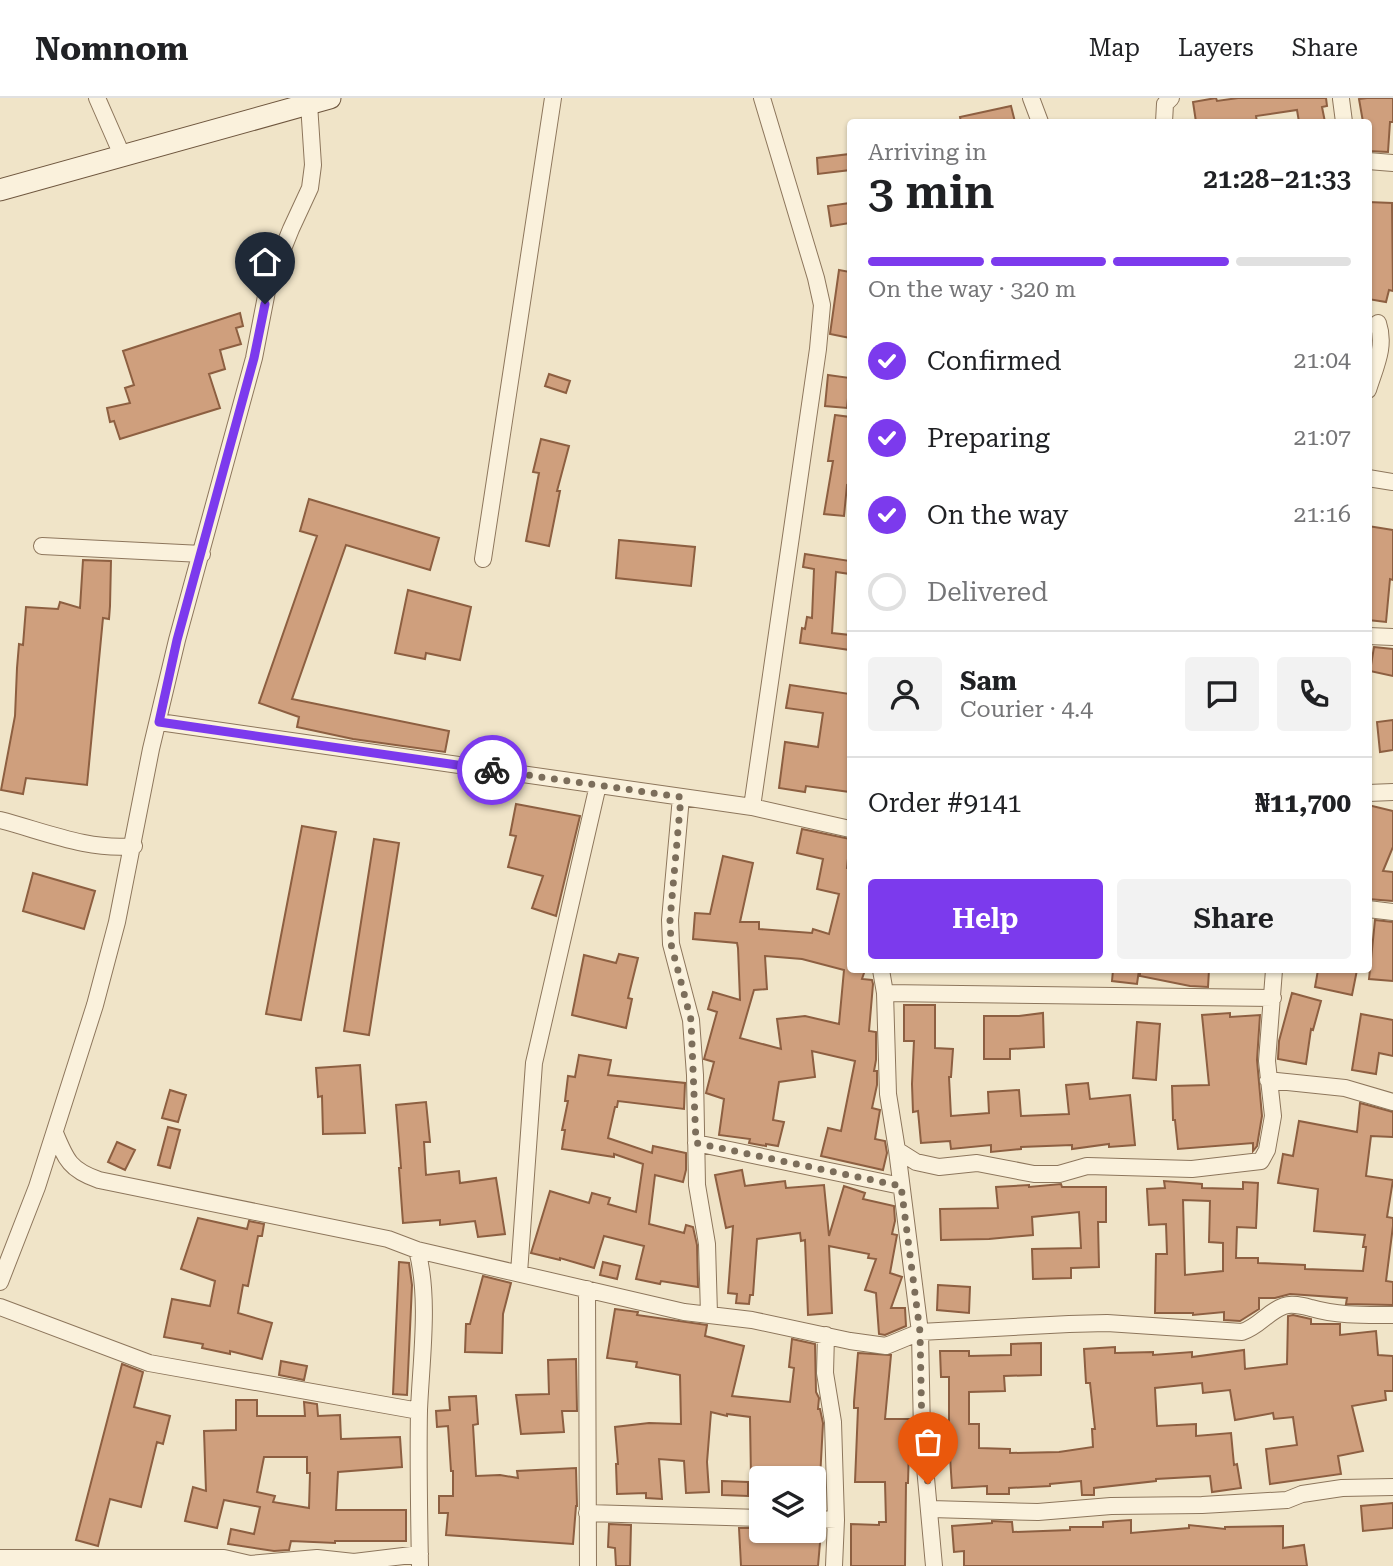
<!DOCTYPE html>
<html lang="en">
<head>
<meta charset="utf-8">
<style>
	:root { --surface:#fff; --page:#f2f2f2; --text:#202124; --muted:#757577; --line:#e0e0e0; --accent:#7c3aed }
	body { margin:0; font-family:"Roboto Serif",serif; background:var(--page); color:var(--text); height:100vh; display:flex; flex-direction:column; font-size:26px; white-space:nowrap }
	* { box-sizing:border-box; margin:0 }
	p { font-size:23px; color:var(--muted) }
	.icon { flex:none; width:38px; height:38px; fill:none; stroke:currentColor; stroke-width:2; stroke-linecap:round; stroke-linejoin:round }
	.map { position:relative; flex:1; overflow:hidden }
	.panel { position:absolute; left:847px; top:21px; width:525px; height:854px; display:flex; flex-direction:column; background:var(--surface); border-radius:7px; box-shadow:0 2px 5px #0004 }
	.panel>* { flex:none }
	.buttons { position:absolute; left:749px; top:1368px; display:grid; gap:14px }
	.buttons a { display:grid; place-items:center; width:77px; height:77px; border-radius:7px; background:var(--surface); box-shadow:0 2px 5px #0004; font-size:35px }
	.pin { position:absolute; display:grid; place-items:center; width:60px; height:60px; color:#fff; margin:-72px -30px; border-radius:50% 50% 50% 0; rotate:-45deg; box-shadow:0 0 7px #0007 }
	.pin .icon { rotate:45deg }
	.courier { position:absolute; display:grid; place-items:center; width:70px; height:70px; margin:-35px; border:5px solid #7c3aed; border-radius:50%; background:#fff; color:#222; box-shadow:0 2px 9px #0007 }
	.summary em { font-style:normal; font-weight:600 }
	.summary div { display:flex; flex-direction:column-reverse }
	.summary { display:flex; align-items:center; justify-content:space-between; height:119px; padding:0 21px }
	h1 { font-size:46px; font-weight:600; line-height:52px }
	.bar { display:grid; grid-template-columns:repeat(4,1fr); gap:10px 7px; align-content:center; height:84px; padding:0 21px }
	.bar i { height:9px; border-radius:5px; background:var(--line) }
	.bar .selected { background:var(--accent) }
	.bar p { grid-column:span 4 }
	.line { display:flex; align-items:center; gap:18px; padding:0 21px; border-top:2px solid var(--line) }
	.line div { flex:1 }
	.round { display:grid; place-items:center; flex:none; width:74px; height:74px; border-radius:7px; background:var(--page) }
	ol { padding:0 21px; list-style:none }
	li { display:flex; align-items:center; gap:21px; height:77px }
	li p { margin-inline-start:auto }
	li .icon { padding:7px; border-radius:50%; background:var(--accent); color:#fff; stroke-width:4 }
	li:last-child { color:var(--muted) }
	li i { width:38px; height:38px; border:4px solid var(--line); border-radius:50% }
	.button { display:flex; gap:14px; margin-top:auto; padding:14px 21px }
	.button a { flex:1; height:80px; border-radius:7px; background:var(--accent); color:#fff; font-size:28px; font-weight:600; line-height:80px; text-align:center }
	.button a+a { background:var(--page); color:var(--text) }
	header { display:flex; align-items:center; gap:42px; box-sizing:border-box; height:98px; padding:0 35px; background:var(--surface); border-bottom:2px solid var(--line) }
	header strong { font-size:33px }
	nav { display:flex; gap:38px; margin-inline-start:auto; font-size:24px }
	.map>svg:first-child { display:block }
	.building { fill:#cf9f7d; stroke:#8d5f41; stroke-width:2; fill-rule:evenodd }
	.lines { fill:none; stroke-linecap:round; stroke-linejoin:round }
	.street-casing { stroke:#8d765c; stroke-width:18 }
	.secondary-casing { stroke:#6f573f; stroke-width:23 }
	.street { stroke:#faf1dc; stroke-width:16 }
	.secondary { stroke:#faf1dc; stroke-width:21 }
	.done { stroke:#7c6e5b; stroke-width:7; stroke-dasharray:0 12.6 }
	.route { stroke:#7c3aed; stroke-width:9 }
</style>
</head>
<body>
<header>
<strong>Nomnom</strong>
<nav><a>Map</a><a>Layers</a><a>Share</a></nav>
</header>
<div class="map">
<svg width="1393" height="1468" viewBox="0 0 1393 1468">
	<rect width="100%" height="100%" fill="#f0e4c8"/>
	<path class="building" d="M1216,0L1217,3L1238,0H1326L1327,8L1322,9L1325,24H1299L1297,12L1256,18L1257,24H1196L1193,4Z
		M1367,0H1393V24H1390L1388,54L1368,53V24H1363L1359,1Z
		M1011,8L1015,24H961L960,19Z
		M850,56V72L818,76L817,60Z
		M1368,104L1392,105L1393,193L1389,192L1386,204L1368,201Z
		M850,105V125L831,128L828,108Z
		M839,172L850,174V240L830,236Z
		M240,215L243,228L236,230L241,246L220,252L225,271L209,276L220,310L120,341L114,323L110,324L107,310L130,305L125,290L134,287L123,253Z
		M549,276L570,283L566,295L545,288Z
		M828,277L850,280L847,310L825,308Z
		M835,317L850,319V388L847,387L844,418L824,416L833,363H828Z
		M541,341L569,348L557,393H560L549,448L526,443L539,375L533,374Z
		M309,401L439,440L430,472L346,447L292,601L449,633L445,654L353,641L297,629L299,619L259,605L317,438L300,433Z
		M1368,428L1393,432V482L1390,481L1386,524L1368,522Z
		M619,442L695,449L691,488L616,480Z
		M805,456L850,463V476L836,474L832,535L850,537V552L800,545L802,530L805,531L807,519L812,520L814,471L803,469Z
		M83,462L111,463L110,508L109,521L103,520L87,687L26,680L23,696L1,692L15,618L17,570L19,546L23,547L26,509L58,511L60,504L80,510Z
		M408,492L471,509L460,562L426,555L425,561L395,555Z
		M1374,549L1393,551V578L1370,573Z
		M790,587L850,596V694L806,688L805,694L779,690L785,644L818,649L823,615L786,610Z
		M1393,622V652L1380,654L1377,624Z
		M516,706L580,718L556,818L532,810L543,778L508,769L516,738L510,737Z
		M1368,707L1393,713V749L1383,773L1393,774V803L1368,801Z
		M302,728L336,734L301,922L266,916Z
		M802,731L850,741L847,770L850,771V872H865L862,881L872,882L873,886L869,933L876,934V962L874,973H877V987L872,1010L880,1012L875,1041L885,1043L887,1055L883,1072L821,1058L828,1030L841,1033L855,963L812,953L815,979L779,984L773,1022L784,1024L778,1048L766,1046V1048L749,1045L750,1041L719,1037L724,1001L706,995L714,964L704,961L717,914L708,911L713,894L740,902L738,850L737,845L693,841L695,815L710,816L723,758L753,765L740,824H759V831L812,835L813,831L829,836L839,796L817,791L823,761L797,755ZM765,858L802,861L844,872L839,926L805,918L777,921L781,951L740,940L754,892L767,891Z
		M374,741L399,745L369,937L344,933Z
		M33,775L95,793L84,831L23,813Z
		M1375,822L1393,824V883L1369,881Z
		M619,856L638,860L628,900L632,901L626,930L572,917L584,857L616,865Z
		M1113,872H1139L1137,886L1112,883Z
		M1140,872H1209L1208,889L1190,888L1140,878Z
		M1318,872H1357L1352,897L1315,889Z
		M1292,895L1321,903L1313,932L1311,931L1306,966L1278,961L1279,943Z
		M904,907H935V950L953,951L951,979H949L951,1018L989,1015L988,994L1019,992L1021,1018L1069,1016L1066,987L1088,985L1090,1001L1130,997L1135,1047L1109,1049V1046L1072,1051V1047L1021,1049V1051L991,1054V1047L951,1051L950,1043L921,1045L918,1013L913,1014L912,986L914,943H904Z
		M1043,915L1044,949L1010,951V961H984V918H1019Z
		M1230,915V919L1260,917L1257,962L1262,1018L1257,1048L1253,1053V1045L1178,1051L1175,1022H1173L1172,988L1209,987L1202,917Z
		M1361,916L1393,922V958L1379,955L1376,976L1352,972Z
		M1137,924L1160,926L1156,982L1133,980Z
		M579,957L611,962L608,977L685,985L684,1011L618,1003L617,1009H615L608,1040L652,1055L653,1048L686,1055V1072L683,1084L655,1077L649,1126L684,1135L686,1127L693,1129L697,1147L698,1189L661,1183L660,1186L636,1181L644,1148L604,1138L594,1170L560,1160V1162L531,1155L550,1093L589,1105L592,1095L610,1100L608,1106L636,1114L643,1066L614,1056V1059L562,1051L565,1032H562L568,1003H565L568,978L575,979Z
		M360,967L365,1035L323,1036L322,998L318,999L316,970Z
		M170,992L186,997L178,1024L162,1020Z
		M426,1004L430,1044H424L426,1077L459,1073L460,1085L496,1080L505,1136L478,1139L475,1123L440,1127V1122L403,1125L399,1070H401L396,1007Z
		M1360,1005L1393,1014V1039L1371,1038L1366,1078L1393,1082L1387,1119L1393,1120V1128L1386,1183L1393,1184V1207L1346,1206L1347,1200L1290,1196L1275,1200H1259V1211L1240,1223L1224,1222V1214L1193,1217V1215H1155L1156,1156H1167L1166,1126L1149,1127L1147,1091L1165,1090L1164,1083L1202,1086V1090L1243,1091V1084L1258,1085L1256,1130L1237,1129L1236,1160H1258V1165L1305,1167V1171L1363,1173L1366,1149H1363L1365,1137L1314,1133L1318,1091L1278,1085L1283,1056L1293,1058L1299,1023L1357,1034ZM1183,1102L1210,1103L1209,1144L1223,1145V1173L1185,1177Z
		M168,1029L180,1032L170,1070L158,1067Z
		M117,1044L135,1052L125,1072L108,1064Z
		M742,1072L745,1088L785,1083L786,1090L824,1087L829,1138L844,1088L865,1095L863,1101L894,1108L895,1123L892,1136L897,1137L890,1175L902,1179L891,1210H905L906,1228L885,1237L879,1236L876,1195L865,1192L876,1161L868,1160L869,1156L829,1148L832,1215L808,1217L805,1142L801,1143L800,1135L757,1141L753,1197H750L749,1206L736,1205L737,1196L728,1195L733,1128L726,1130L715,1077Z
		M1061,1086L1062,1089H1106V1124H1098L1099,1169L1071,1170V1180L1033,1181L1032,1151L1081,1150L1079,1114L1032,1119L1033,1137L989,1141L941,1142L940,1111L998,1110L996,1089L1029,1087V1089Z
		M198,1120L247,1131L249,1123L264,1126L262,1138H258L248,1188L243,1187L238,1215L272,1225L262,1261L230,1253V1256L202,1250L203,1246L164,1239L172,1201L210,1208L215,1183L181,1171Z
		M399,1164L409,1165L412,1187L407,1297L393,1296Z
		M603,1164L620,1168L617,1181L600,1177Z
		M483,1178L511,1185L503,1216L502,1255L465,1254L466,1226H470Z
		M938,1187L970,1189L969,1215L937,1212Z
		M615,1211L638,1214L637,1217L707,1227L705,1238L744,1248L732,1298L790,1304L794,1270L789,1269L792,1241L815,1246L816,1294L819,1300L818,1311H820L823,1325L820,1381H751L750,1319L727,1316V1318L711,1314L707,1364L709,1394L686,1395L684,1363L659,1361L662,1401L646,1400V1395L617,1396L616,1366H618L615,1329L649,1325L681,1326L680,1277L636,1269L637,1264L607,1260Z
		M1293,1217L1311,1221V1226H1340V1237L1376,1233L1378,1257L1393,1258V1293H1385L1386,1302L1352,1308L1363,1353L1338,1358L1341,1376L1270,1386L1266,1351L1297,1347L1293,1319L1274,1321L1273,1315L1235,1322L1230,1292L1203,1295L1202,1285L1155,1290L1157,1328L1196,1326V1338L1231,1335L1234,1367L1237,1366L1241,1390L1212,1394L1210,1378L1156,1381V1383L1094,1390V1397H1082L1081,1383L1050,1386V1388L1009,1390V1396H987V1388L952,1390L949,1343V1279H941L940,1253H969V1258L1011,1257V1246L1041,1245V1277L1004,1278L1005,1293L969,1294V1326H979V1350L1010,1351V1355L1059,1354L1093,1349L1092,1331H1095L1090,1285H1086L1084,1251L1115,1249V1255L1153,1254V1257L1192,1254V1259L1244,1252L1245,1271L1287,1266L1288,1218Z
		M858,1255L891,1257L885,1321H911L913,1349H909L908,1385H906L905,1468H851V1426L879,1427V1424H886L885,1384H855L858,1310H854V1304Z
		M576,1261L577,1313H562L564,1334L521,1336L516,1297L549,1296L548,1262Z
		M281,1263L307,1268L304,1282L279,1277Z
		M122,1266L143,1274L134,1309L170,1318L163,1346L157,1344L141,1409L110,1401L98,1448L76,1442Z
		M476,1298L478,1326L473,1327L476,1378L500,1377L518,1380L517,1373L576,1370L577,1408H576L573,1446L446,1437L448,1415H439V1398H453V1373H451L448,1328L437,1329L436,1313L450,1312L449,1299Z
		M236,1302H257V1318H305L304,1304L317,1306L318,1318L340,1317L341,1341L400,1339L402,1369L338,1374L336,1412H406V1443H335V1445L291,1443L289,1452L274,1453L228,1446L231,1431L254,1436L260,1409L224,1402L217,1430L185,1423L193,1389L206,1393L204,1333L236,1332ZM264,1359H307V1375H310L309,1410L273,1404L275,1398L257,1394Z
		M722,1383L748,1384V1398L722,1397Z
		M1393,1405V1430L1363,1433L1361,1408Z
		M1131,1422V1435L1189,1430V1427L1225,1431V1429L1283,1428V1450L1304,1447L1307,1468H964V1453L954,1454L952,1428L992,1425V1423L1012,1424L1013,1434L1070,1432V1429H1103V1424Z
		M609,1426L631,1427L630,1468H616L615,1450L608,1449Z
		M739,1430H761V1433H821L818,1468H741Z"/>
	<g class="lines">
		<g class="street-casing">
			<path id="street" d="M97,0L122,57
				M1031,0L1040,24
				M1341,1L1344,24
				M1164,24L1165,6L1171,0
				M1368,63L1393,65
				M1368,292C1375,269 1386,249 1378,225
				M1368,380L1393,384
				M42,448L202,456
				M483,461L553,0
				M1368,538L1393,539
				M159,624L752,709L850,731
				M1368,695L1393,694
				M681,699L670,822L671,846L691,922L695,977L697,1087L707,1146L709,1216
				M752,709L818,251L822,207L816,180L762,0
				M0,722C43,733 89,753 134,748
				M1368,811L1393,814
				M881,872L885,895L888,996L897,1052L920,1234L922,1336L934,1468
				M885,895L1273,900
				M1268,982L1345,990L1393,1004
				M55,1035C66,1062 70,1072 99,1082L388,1141L417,1152L684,1214L752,1222L850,1243L886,1248L920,1234L1069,1226L1107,1225L1242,1234C1260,1228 1267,1214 1284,1208C1292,1205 1303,1208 1311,1210C1339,1218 1364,1217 1393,1217
				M696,1045L901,1088
				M897,1052L916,1064L939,1069L977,1065L1034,1076H1059L1087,1068L1192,1071L1261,1063L1267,1052L1273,1018L1267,963L1274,872
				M417,1152C430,1200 421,1262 419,1312C418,1364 419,1416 420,1468
				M519,1175L534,965L598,687
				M0,1184L37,1089L95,907L117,824L151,651L177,542L254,260L268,188L291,131L310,90L313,67L309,6
				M587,1191L588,1468
				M0,1209L149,1265L419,1313
				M826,1237L825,1275L833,1324L836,1422L834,1468
				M931,1411L1038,1414L1111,1408L1202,1407L1287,1402L1302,1396L1342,1390L1393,1389
				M587,1415L761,1420
				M814,1421L836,1422
				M0,1460H224L250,1466L317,1460L354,1464L420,1456"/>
		</g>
		<g class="secondary-casing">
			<path id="secondary" d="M0,92L330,0"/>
		</g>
		<use href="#street" class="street"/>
		<use href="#secondary" class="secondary"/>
	</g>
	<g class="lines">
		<path class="done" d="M492,672L681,699L670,822L671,846L691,922L696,1045L901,1088L920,1234L922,1336L928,1386"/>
		<path class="route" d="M265,206L254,260L177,542L159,624L492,672"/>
	</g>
</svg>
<div class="buttons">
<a><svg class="icon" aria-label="layers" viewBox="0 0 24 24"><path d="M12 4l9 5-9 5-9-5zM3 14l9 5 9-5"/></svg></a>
</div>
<div class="pin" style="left:928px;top:1386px;background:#ea580c"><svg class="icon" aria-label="bag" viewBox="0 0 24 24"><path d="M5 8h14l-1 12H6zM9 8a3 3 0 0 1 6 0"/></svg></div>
<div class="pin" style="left:265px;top:206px;background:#1f2937"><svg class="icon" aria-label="home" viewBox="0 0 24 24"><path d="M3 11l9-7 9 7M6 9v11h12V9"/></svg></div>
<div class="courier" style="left:492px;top:672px"><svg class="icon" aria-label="bike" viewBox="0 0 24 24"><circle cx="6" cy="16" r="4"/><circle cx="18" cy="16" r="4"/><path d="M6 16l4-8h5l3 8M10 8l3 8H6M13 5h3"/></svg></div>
<section class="panel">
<div class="summary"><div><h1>3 min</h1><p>Arriving in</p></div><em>21:28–21:33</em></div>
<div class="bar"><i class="selected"></i><i class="selected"></i><i class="selected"></i><i></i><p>On the way · 320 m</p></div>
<ol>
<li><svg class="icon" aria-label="check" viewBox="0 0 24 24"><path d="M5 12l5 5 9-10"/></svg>Confirmed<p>21:04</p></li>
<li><svg class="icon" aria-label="check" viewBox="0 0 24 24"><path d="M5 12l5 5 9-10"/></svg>Preparing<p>21:07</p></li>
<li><svg class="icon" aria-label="check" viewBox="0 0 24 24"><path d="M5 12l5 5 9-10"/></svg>On the way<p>21:16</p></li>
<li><i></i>Delivered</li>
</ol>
<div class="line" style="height:126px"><a class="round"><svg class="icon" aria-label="person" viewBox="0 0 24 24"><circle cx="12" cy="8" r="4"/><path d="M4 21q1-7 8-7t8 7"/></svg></a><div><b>Sam</b><p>Courier · 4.4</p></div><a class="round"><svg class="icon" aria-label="chat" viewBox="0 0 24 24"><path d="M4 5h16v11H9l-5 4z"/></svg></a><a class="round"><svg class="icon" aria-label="phone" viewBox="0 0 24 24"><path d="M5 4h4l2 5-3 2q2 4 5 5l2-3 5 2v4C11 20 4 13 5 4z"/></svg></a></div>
<div class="line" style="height:91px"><div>Order #9141</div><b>₦11,700</b></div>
<div class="button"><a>Help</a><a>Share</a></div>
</section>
</div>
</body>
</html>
